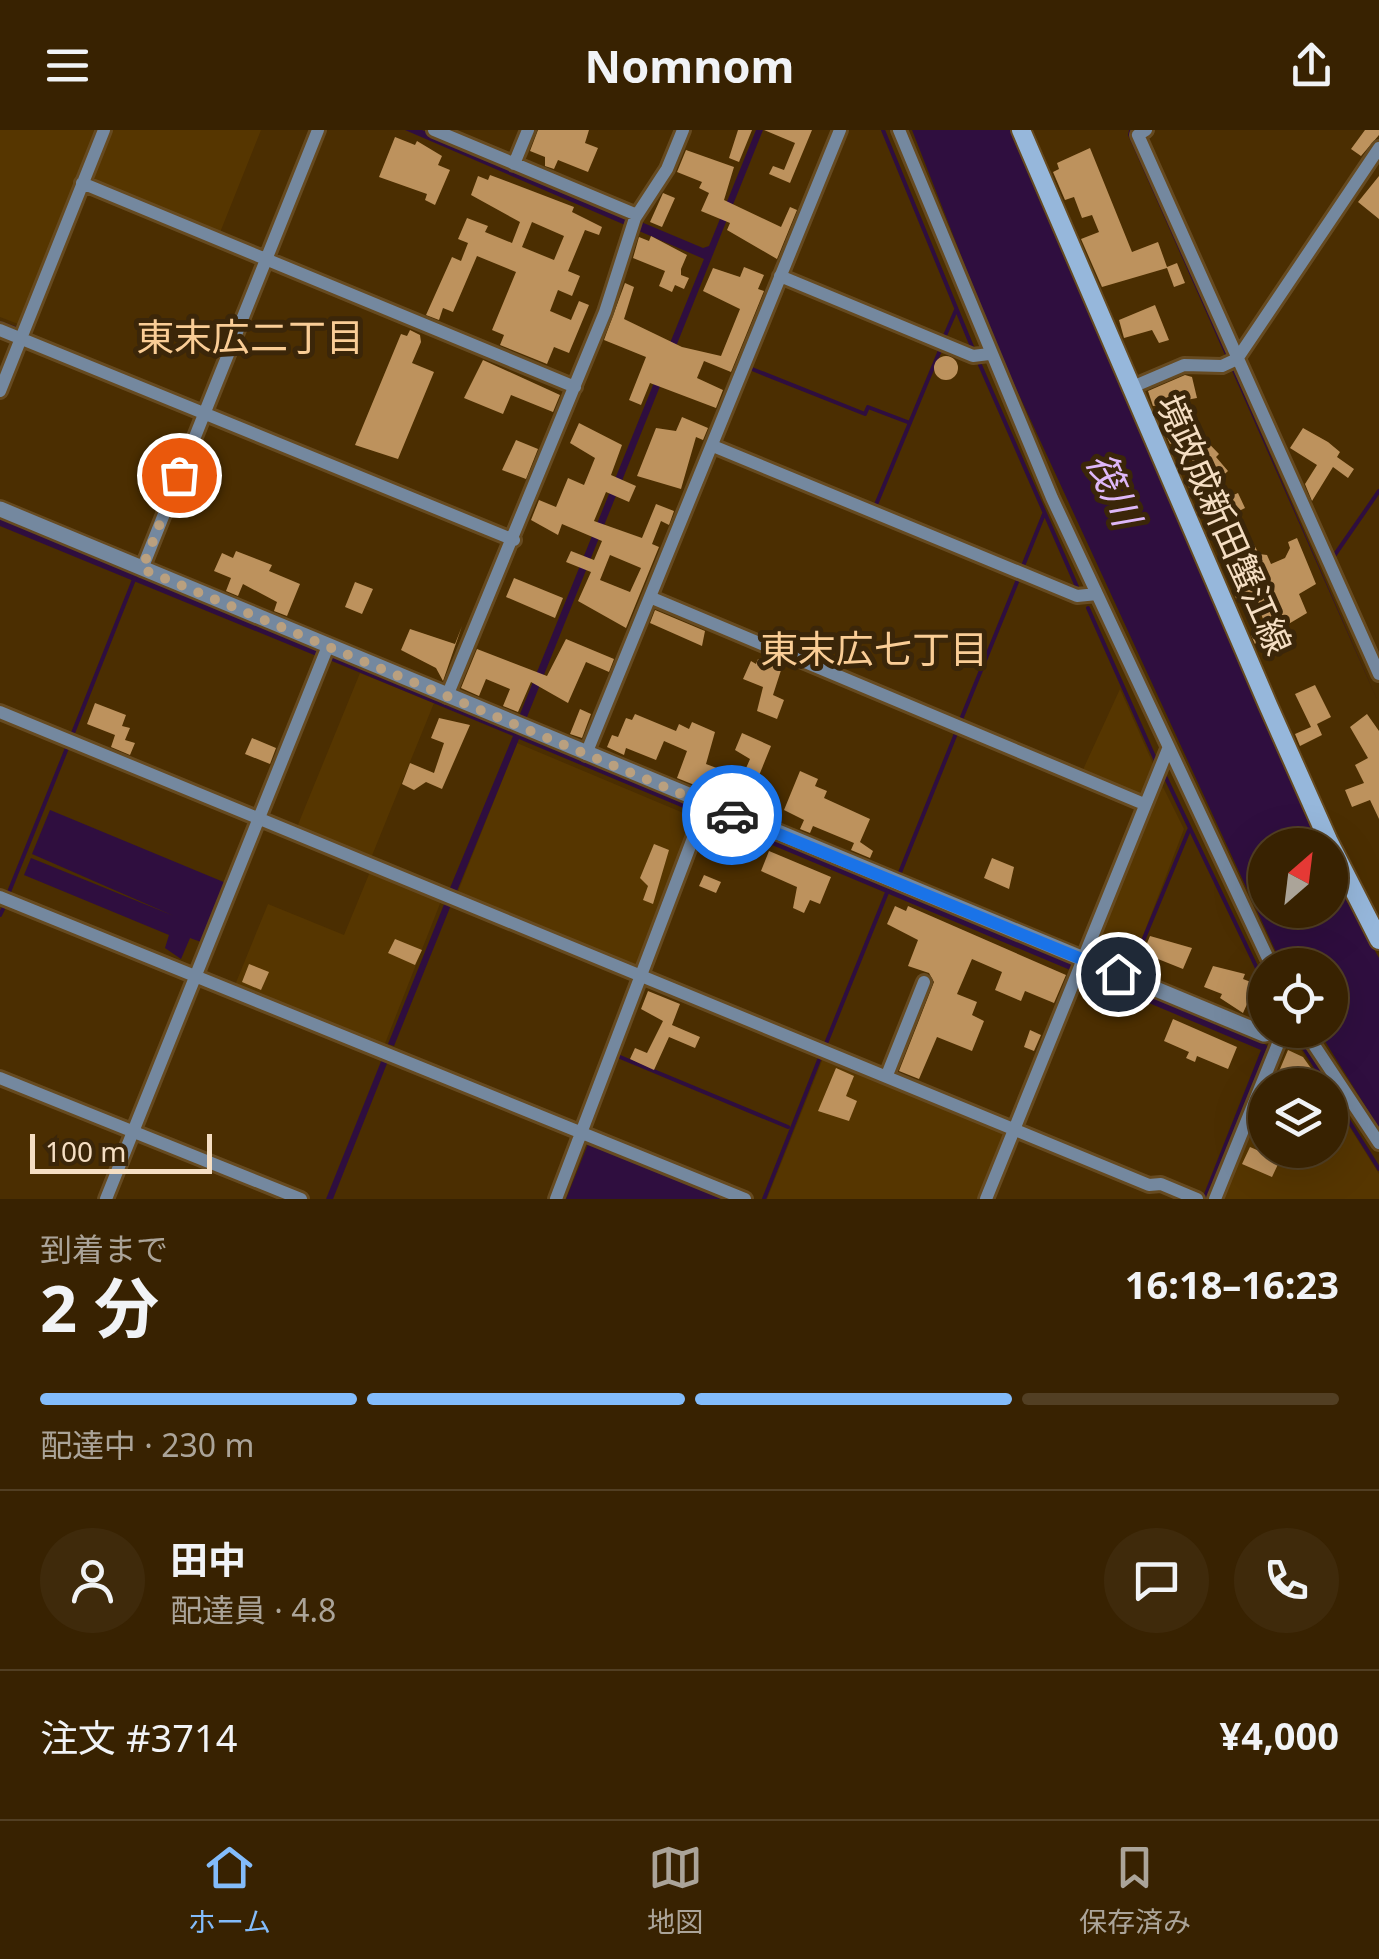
<!DOCTYPE html>
<html lang="ja">
<head>
<meta charset="utf-8">
<style>
	:root { --surface:#382201; --page:#3f2a0b; --text:#f1f3f6; --muted:#aba499; --line:#523f23; --accent:#83bcfb }
	body { margin:0; font-family:"Noto Sans","Noto Sans JP",sans-serif; background:var(--page); color:var(--text); height:100vh; display:flex; flex-direction:column; font-size:38px; white-space:nowrap }
	* { box-sizing:border-box; margin:0 }
	p { font-size:32px; color:var(--muted) }
	.icon { flex:none; width:55px; height:55px; fill:none; stroke:currentColor; stroke-width:2; stroke-linecap:round; stroke-linejoin:round }
	.map { position:relative; height:1069px; overflow:hidden }
	.drawer { display:flex; flex-direction:column; background:var(--surface); flex:1 }
	.drawer>* { flex:none }
	.needle { width:65px; rotate:28deg }
	.tools { position:absolute; left:1248px; top:698px; display:grid; gap:20px }
	.tools a { display:grid; place-items:center; width:100px; height:100px; border-radius:50%; background:var(--surface); box-shadow:0 10px 40px #0002,0 0 0 2px var(--line); font-size:50px }
	.scale { position:absolute; left:30px; bottom:25px; width:182px; box-sizing:border-box; padding-left:10px; border:5px solid #f5dec3; border-top:0; font-size:28px; line-height:35px; white-space:nowrap; color:#f5dec3; -webkit-text-stroke:8px #3b2609; paint-order:stroke }
	.pin { position:absolute; display:grid; place-items:center; width:85px; height:85px; color:#fff; margin:-42px; border:5px solid #fff; border-radius:50%; box-shadow:0 2px 10px #0007 }
	.courier { position:absolute; display:grid; place-items:center; width:100px; height:100px; margin:-50px; border:8px solid #1a73e8; border-radius:50%; background:#fff; color:#222; box-shadow:0 2px 12px #0007 }
	.head em { font-style:normal; font-weight:700 }
	.head div { display:flex; flex-direction:column-reverse }
	.head { display:flex; align-items:center; justify-content:space-between; height:170px; padding:0 40px }
	h1 { font-size:65px; font-weight:700; line-height:75px }
	.bar { display:grid; grid-template-columns:repeat(4,1fr); gap:15px 10px; align-content:center; height:120px; padding:0 40px }
	.bar i { height:12px; border-radius:8px; background:var(--line) }
	.bar .active { background:var(--accent) }
	.bar p { grid-column:span 4 }
	.line { display:flex; align-items:center; gap:25px; padding:0 40px; border-top:2px solid var(--line) }
	.line div { flex:1 }
	.round { display:grid; place-items:center; flex:none; width:105px; height:105px; border-radius:52px; background:var(--page) }
	header { display:flex; justify-content:space-between; align-items:center; height:130px; padding:0 40px; background:var(--surface); font-size:45px; font-weight:700 }
	.tab-bar { display:flex; justify-content:space-around; align-items:center; height:140px; border-top:2px solid var(--line); background:var(--surface); font-size:28px; color:var(--muted) }
	.tab-bar a { display:grid; justify-items:center; gap:5px }
	.tab-bar .active { color:var(--accent) }
	.map>svg:first-child { display:block }
	.built { fill:#563600 }
	.water { fill:#2f0e3f }
	.lines { fill:none; stroke-linecap:round; stroke-linejoin:round }
	.stream { stroke:#2f0e3f; stroke-width:4 }
	.building { fill:#bd925d; fill-rule:evenodd }
	.minor-casing { stroke:#664a20; stroke-width:18 }
	.tertiary-casing { stroke:#664a20; stroke-width:20 }
	.secondary-casing { stroke:#664a20; stroke-width:22 }
	.minor { stroke:#74889f; stroke-width:12 }
	.tertiary { stroke:#74889f; stroke-width:15 }
	.secondary { stroke:#96b7db; stroke-width:18 }
	.done { stroke:#baa07f; stroke-width:10; stroke-dasharray:0 18 }
	.route { stroke:#1a73e8; stroke-width:12 }
	.labels { text-anchor:middle; dominant-baseline:central; stroke-width:10; stroke-linejoin:round; paint-order:stroke }
	.street-label { font-size:35px; fill:#f5dec3; stroke:#3b2609 }
	.neighbourhood-label { font-size:38px; fill:#facd96; stroke:#3b2609 }
	.water-label { font-size:38px; font-style:italic; fill:#deb7f8; stroke:#3b2609 }
</style>
</head>
<body>
<header><svg class="icon" aria-label="menu" viewBox="0 0 24 24"><path d="M4 6h16M4 12h16M4 18h16"/></svg>Nomnom<svg class="icon" aria-label="share" viewBox="0 0 24 24"><path d="M12 15V3M7 8l5-5 5 5M5 13v7h14v-7"/></svg></header>
<div class="map">
<svg width="1379" height="1069" viewBox="0 0 1379 1069">
	<rect width="100%" height="100%" fill="#4b2e01"/>
	<path class="built" d="M0,0H96L18,194L0,187Z
		M111,0H261L219,105L90,51Z
		M360,543L434,573L371,728L297,697Z
		M1120,559L1154,636L1142,665L1136,667L1081,644Z
		M517,613L693,687L636,836L457,764Z
		M1159,649L1184,699L1129,842L1088,825Z
		M372,737L443,766L384,916L235,855L268,774L344,805Z
		M1296,912L1323,955H1271L1288,916Z
		M824,926L1004,999L1007,1004L981,1069H767Z
		M1330,966L1379,1044V1069H1222L1265,969V1020H1330Z"/>
	<path class="water" d="M405,0H422L703,118L709,116L756,0H763L525,592L518,589L704,129Z
		M912,0H1012L1318,715H1265V780H1330V742L1379,828V998L1318,900H1330V835H1282L997,217Z
		M1129,0H1136L1131,5L1379,574L1128,5Z
		M0,388L321,521L319,527L0,396Z
		M329,524L1258,909L1270,918L1209,1069H1202L1261,920L519,609L457,761L450,758L513,606L327,529Z
		M50,680L226,753L201,812L190,808L181,829L165,818L169,805L24,745L31,728L174,786L32,724Z
		M445,772L451,775L394,916L388,914Z
		M382,929L388,931L333,1069H326Z
		M588,1014L724,1069H566Z"/>
	<g class="lines">
		<path class="stream" d="M883,0L973,219
			M0,193L17,199
			M944,208L956,180
			M980,235L1078,459
			M752,239L865,284L868,277L910,293
			M875,377L941,218
			M1334,426L1379,361
			M1023,436L1044,384
			M1088,478L1156,631
			M960,592L1019,447
			M73,603L135,447
			M1164,644L1265,855
			M899,745L957,601
			M9,762L67,618
			M0,785L3,779
			M1130,842L1189,700
			M1300,912L1327,955
			M825,916L888,760
			M620,927L788,997
			M1330,961L1379,1039
			M764,1069L821,925"/>
	</g>
	<path class="building" d="M538,0H589L585,13L598,18L588,42L558,30L554,39L545,36V27L530,21Z
		M738,0H752L739,32L729,28Z
		M764,0H812L790,53L769,44L773,36L784,40L795,13Z
		M1365,0H1379V5L1361,26L1351,19Z
		M395,7L415,15L417,11L442,26L438,35L450,40L435,75L425,70L427,64L379,47Z
		M1090,18L1132,122L1158,112L1167,137L1177,133L1185,153L1174,157L1167,138L1102,157L1081,109L1099,102L1092,85L1082,88L1074,67L1065,70L1053,42L1059,39L1057,33Z
		M686,20L734,37L724,70L781,97L790,77L797,80L777,129L727,100L730,93L701,81L709,63L699,58L702,52L677,42Z
		M490,45L574,77L572,82L602,97L599,105L585,100L568,141L580,146L572,166L558,160L550,181L571,190L579,171L589,175L569,223L554,217L547,234L500,215L504,205L492,200L516,142L477,126L453,182L443,178L439,190L426,185L452,127L461,131L468,113L458,109L467,88L488,96L485,102L512,113L520,92L471,65L478,46L488,50ZM532,92L564,106L554,130L522,117Z
		M1379,46V89L1358,72Z
		M663,63L675,68L662,97L650,92Z
		M651,106L687,125L681,139V145L689,148L684,159L675,155L672,162L659,156L665,141L633,128L639,107L649,111Z
		M744,137L764,145L758,159L764,161L731,242L704,231L697,248L723,260L716,278L650,253L641,275L629,270L646,227L604,210L625,153L634,157L624,189L682,217L721,226L740,179L703,161L713,138L740,147Z
		M1155,175L1169,210L1159,213L1152,200L1124,208L1119,190Z
		M410,200L420,205L421,212L412,233L434,242L398,329L355,315L401,204L407,206Z
		M934 238a12 12 0 1 1 24 0a12 12 0 1 1-24 0Z
		M483,230L560,265L553,282L511,265L503,284L464,268Z
		M1185,245L1192,247L1197,268L1153,276L1148,261Z
		M682,287L708,298L703,310L696,307L681,359L637,346L656,298L676,301Z
		M579,293L622,315L611,345L636,356L629,372L606,362L594,391L642,408L656,374L674,381L669,395L661,391L652,414L659,417L626,498L578,471L591,442L566,432L571,421L594,430L602,411L562,394L558,405L531,390L539,370L556,377L568,348L584,355L595,328L570,313ZM610,425L641,438L630,462L600,450Z
		M1189,293L1219,324L1216,327L1228,341L1198,369L1187,355L1202,343L1177,311L1170,314L1165,303Z
		M1303,298L1328,312L1340,322L1337,327L1354,339L1348,348L1333,337L1312,371L1305,354L1317,335L1290,318Z
		M516,310L538,319L526,349L502,340Z
		M1238,363L1245,378L1229,386L1222,370Z
		M1297,408L1316,454L1299,464L1307,483L1255,514L1251,505L1266,496L1253,465L1238,472L1233,462L1245,456L1231,421L1252,411L1259,424L1267,425L1271,434L1285,428L1290,418L1288,412Z
		M236,421L272,435L269,441L300,454L287,486L274,481L277,472L243,454L238,466L226,461L231,448L214,441L222,423L233,428Z
		M514,448L563,468L555,488L506,467Z
		M355,452L373,459L362,484L345,477Z
		M655,480L705,501L702,516L650,493Z
		M462,496L443,551L436,538L401,520L410,499L455,514Z
		M566,509L614,529L609,542L586,532L568,573L531,552L518,582L503,576L510,559L486,549L479,566L461,558L477,519L547,546Z
		M758,529L783,534L773,565L784,570L777,589L757,581L763,557L743,549L751,531L756,534Z
		M1315,555L1331,587L1317,594L1322,605L1300,616L1295,604L1311,597L1295,564Z
		M95,573L126,585L122,596L130,598L125,610L135,613L130,625L111,617L115,605L87,594Z
		M580,579L591,584L582,608L570,604Z
		M635,584L676,601L679,594L689,599L692,592L715,602L706,634L722,640L716,654L711,651L707,660L677,648L687,621L664,611L656,630L626,618L624,625L607,617L612,605L618,607L626,588L632,590Z
		M1367,584L1379,601V689L1370,670L1352,677L1345,660L1364,653L1355,635L1368,628L1350,597Z
		M439,588L470,595L442,659L426,652L414,660L402,654L410,633L434,643L444,613L431,608Z
		M742,603L771,616L751,665L737,659L750,629L735,620Z
		M252,608L276,618L270,634L245,624Z
		M800,641L818,649L815,656L827,661L824,668L870,689L860,712L873,721L870,728L851,720L854,713L813,696L810,703L800,699L804,690L784,680Z
		M707,699L737,708L728,730L701,716Z
		M654,714L669,720L653,774L643,770L648,756L640,748Z
		M769,721L831,747L820,774L810,770L804,783L793,778L797,757L761,741Z
		M992,728L1014,737L1009,759L984,748Z
		M704,745L721,752L716,763L699,756Z
		M895,776L906,781L908,776L1066,845L1054,873L1025,861L1021,871L995,860L1002,842L972,829L957,864L977,872L972,885L984,891L972,921L937,907L919,949L899,941L934,852L929,843L908,836L918,810L887,794Z
		M1150,806L1192,818L1183,839L1143,823Z
		M395,809L422,820L415,835L388,823Z
		M249,834L269,842L261,860L242,852Z
		M1213,836L1245,844L1243,849L1256,854L1243,883L1220,868L1222,864L1204,857Z
		M648,861L680,874L672,895L700,907L695,918L669,907L654,940L630,929L635,918L647,923L663,891L641,879Z
		M1173,889L1237,917L1228,939L1197,926L1195,932L1186,928L1189,922L1164,911Z
		M1030,900L1041,905L1034,921L1024,917Z
		M1288,920L1303,927L1313,941L1307,955L1277,946Z
		M836,938L854,946L846,966L857,971L849,991L818,981Z
		M1250,1017L1280,1030L1272,1047L1242,1034Z"/>
	<g class="lines">
		<g class="minor-casing">
			<path id="minor" d="M434,0L637,85
				M899,0L1052,368L1271,835
				M1146,0L1138,5L1379,544
				M514,34L528,0
				M82,53L575,257
				M780,146L973,226L989,224
				M0,200L514,410
				M1130,258L1184,235L1222,236L1237,229L1379,18
				M0,261L104,0
				M713,316L1077,466L1097,464
				M142,439L318,0
				M652,468L1144,674
				M447,566L605,182L635,88L667,39L683,0
				M0,582L1149,1055L1161,1054L1197,1069
				M586,624L840,0
				M0,767L745,1069
				M1304,900L1379,1013
				M887,945L924,852
				M0,948L301,1069
				M106,1069L328,516
				M556,1069L706,674
				M986,1069L1168,619
				M1215,1069L1282,904"/>
		</g>
		<g class="tertiary-casing">
			<path id="tertiary" d="M0,379L1264,904L1288,900"/>
		</g>
		<g class="secondary-casing">
			<path id="secondary" d="M1021,0L1268,575L1328,710L1379,810"/>
		</g>
		<use href="#minor" class="minor"/>
		<use href="#tertiary" class="tertiary"/>
		<use href="#secondary" class="secondary"/>
	</g>
	<g class="lines">
		<path class="done" d="M179,345L142,439L732,685"/>
		<path class="route" d="M732,685L1118,844"/>
	</g>
	<g class="labels">
		<g class="street-label">
			<text transform="translate(1225 394) rotate(66)">境政成新田蟹江線</text>
		</g>
		<g class="neighbourhood-label">
			<text x="250" y="206">東末広二丁目</text>
			<text x="874" y="518">東末広七丁目</text>
		</g>
		<g class="water-label">
			<text transform="translate(1115 358) rotate(66)">筏川</text>
		</g>
	</g>
</svg>
<div class="tools">
<a><svg class="needle" viewBox="-14 -14 28 28"><path d="M0-13l5 13h-10z" fill="#e53935"/><path d="M0 13l5-13h-10z" fill="#aba499"/></svg></a>
<a><svg class="icon" aria-label="locate" viewBox="0 0 24 24"><circle cx="12" cy="12" r="6"/><path d="M12 2v4M12 18v4M2 12h4M18 12h4"/></svg></a>
<a><svg class="icon" aria-label="layers" viewBox="0 0 24 24"><path d="M12 4l9 5-9 5-9-5zM3 14l9 5 9-5"/></svg></a>
</div>
<div class="scale">100 m</div>
<div class="pin" style="left:179px;top:345px;background:#ea580c"><svg class="icon" aria-label="bag" viewBox="0 0 24 24"><path d="M5 8h14l-1 12H6zM9 8a3 3 0 0 1 6 0"/></svg></div>
<div class="pin" style="left:1118px;top:844px;background:#1f2937"><svg class="icon" aria-label="home" viewBox="0 0 24 24"><path d="M3 11l9-7 9 7M6 9v11h12V9"/></svg></div>
<div class="courier" style="left:732px;top:685px"><svg class="icon" aria-label="car" viewBox="0 0 24 24"><path d="M5 17H2v-5l4-1 3-4h7l3 4 3 1v5h-3M9 17h6M6 11h13"/><circle cx="7" cy="17" r="2"/><circle cx="17" cy="17" r="2"/></svg></div>
</div>
<section class="drawer">
<div class="head"><div><h1>2 分</h1><p>到着まで</p></div><em>16:18–16:23</em></div>
<div class="bar"><i class="active"></i><i class="active"></i><i class="active"></i><i></i><p>配達中 · 230 m</p></div>
<div class="line" style="height:180px"><a class="round"><svg class="icon" aria-label="person" viewBox="0 0 24 24"><circle cx="12" cy="8" r="4"/><path d="M4 21q1-7 8-7t8 7"/></svg></a><div><b>田中</b><p>配達員 · 4.8</p></div><a class="round"><svg class="icon" aria-label="chat" viewBox="0 0 24 24"><path d="M4 5h16v11H9l-5 4z"/></svg></a><a class="round"><svg class="icon" aria-label="phone" viewBox="0 0 24 24"><path d="M5 4h4l2 5-3 2q2 4 5 5l2-3 5 2v4C11 20 4 13 5 4z"/></svg></a></div>
<div class="line" style="height:130px"><div>注文 #3714</div><b>¥4,000</b></div>
</section>
<nav class="tab-bar">
<a class="active"><svg class="icon" aria-label="home" viewBox="0 0 24 24"><path d="M3 11l9-7 9 7M6 9v11h12V9"/></svg>ホーム</a>
<a><svg class="icon" aria-label="map" viewBox="0 0 24 24"><path d="M3 6l6-2 6 2 6-2v14l-6 2-6-2-6 2zM9 4v14M15 6v14"/></svg>地図</a>
<a><svg class="icon" aria-label="saved" viewBox="0 0 24 24"><path d="M7 4h10v16l-5-4-5 4z"/></svg>保存済み</a>
</nav>
</body>
</html>
